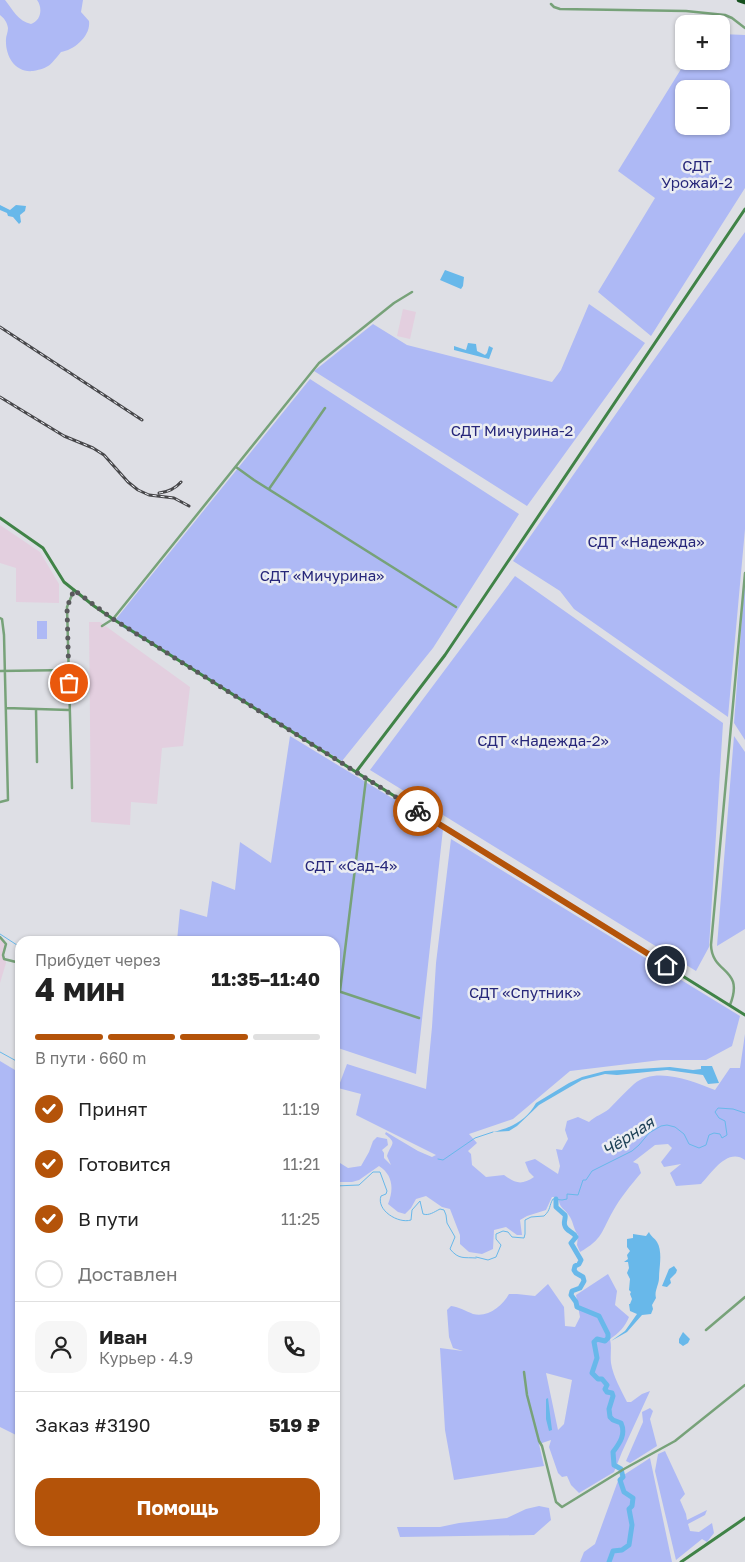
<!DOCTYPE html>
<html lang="ru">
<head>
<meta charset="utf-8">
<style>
	:root { --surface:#fff; --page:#f6f6f6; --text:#222; --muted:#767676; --line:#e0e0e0; --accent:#b45309 }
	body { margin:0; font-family:"Golos Text",sans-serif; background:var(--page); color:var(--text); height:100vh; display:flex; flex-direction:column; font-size:19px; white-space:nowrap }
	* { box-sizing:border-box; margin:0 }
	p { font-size:16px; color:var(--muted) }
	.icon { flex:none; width:28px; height:28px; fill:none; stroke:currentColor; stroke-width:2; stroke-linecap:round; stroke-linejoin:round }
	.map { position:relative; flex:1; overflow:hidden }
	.panel { position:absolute; left:15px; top:936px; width:325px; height:610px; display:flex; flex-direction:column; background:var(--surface); border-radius:15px; box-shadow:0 1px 4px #0004 }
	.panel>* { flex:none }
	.controls { position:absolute; left:675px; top:15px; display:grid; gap:10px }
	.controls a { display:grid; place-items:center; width:55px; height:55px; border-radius:10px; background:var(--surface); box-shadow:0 1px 4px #0004; font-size:25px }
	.pin { position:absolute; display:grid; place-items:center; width:42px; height:42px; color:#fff; margin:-21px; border:2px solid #fff; border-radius:50%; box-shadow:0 1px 5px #0007 }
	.courier { position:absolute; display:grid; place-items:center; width:50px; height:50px; margin:-25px; border:4px solid #b45309; border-radius:50%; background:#fff; color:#222; box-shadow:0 1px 6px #0007 }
	.overview em { font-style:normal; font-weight:700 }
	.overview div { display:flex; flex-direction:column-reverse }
	.overview { display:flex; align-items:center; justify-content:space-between; height:85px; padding:0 20px }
	h1 { font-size:32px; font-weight:700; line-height:38px }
	.bar { display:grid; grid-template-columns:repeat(4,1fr); gap:8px 5px; align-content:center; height:60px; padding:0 20px }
	.bar i { height:6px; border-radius:4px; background:var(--line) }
	.bar .selected { background:var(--accent) }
	.bar p { grid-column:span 4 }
	.line { display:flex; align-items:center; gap:12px; padding:0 20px; border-top:1px solid var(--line) }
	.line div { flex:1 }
	.round { display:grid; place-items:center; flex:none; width:52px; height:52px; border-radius:15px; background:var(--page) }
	ol { padding:0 20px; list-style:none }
	li { display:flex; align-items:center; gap:15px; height:55px }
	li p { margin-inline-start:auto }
	li .icon { padding:5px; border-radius:50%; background:var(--accent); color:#fff; stroke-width:4 }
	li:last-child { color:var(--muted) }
	li i { width:28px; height:28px; border:2px solid var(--line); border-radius:50% }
	.cta { display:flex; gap:10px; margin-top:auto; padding:10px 20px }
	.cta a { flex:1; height:58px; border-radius:15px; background:var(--accent); color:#fff; font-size:20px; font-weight:700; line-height:58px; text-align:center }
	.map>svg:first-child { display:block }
	.industrial { fill:#e3cfdf }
	.green { fill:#aeb9f5; fill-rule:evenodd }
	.water { fill:#68b8ea }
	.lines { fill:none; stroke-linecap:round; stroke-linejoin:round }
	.stream { stroke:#68b8ea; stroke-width:1 }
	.river { stroke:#68b8ea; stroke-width:5 }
	.street { stroke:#77a279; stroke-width:2.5 }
	.secondary { stroke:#408347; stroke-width:3 }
	.highway { stroke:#15501e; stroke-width:4.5 }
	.rail-casing { stroke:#47474a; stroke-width:3 }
	.rail { stroke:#ebedf2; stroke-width:1; stroke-dasharray:4; stroke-linecap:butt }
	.done { stroke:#59595c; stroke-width:5; stroke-dasharray:0 9 }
	.route { stroke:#b45309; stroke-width:6 }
	.labels { text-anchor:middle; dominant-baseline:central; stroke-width:5; stroke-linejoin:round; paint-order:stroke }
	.park-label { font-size:15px; fill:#27277a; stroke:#ebedf2 }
	.water-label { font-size:16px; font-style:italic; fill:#1e4156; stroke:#ebedf2 }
</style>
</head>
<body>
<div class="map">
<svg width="745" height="1562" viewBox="0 0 745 1562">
	<rect width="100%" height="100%" fill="#dedfe5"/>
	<path class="industrial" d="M403,309L416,312L410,339L397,336Z
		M0,525L40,552L59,584V603L16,602V568L0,563Z
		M89,622H100L190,687L183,746L162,748L157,804L131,802L130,825L91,822Z
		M0,938L4,940L6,944L4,955L6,963L0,983Z"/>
	<path class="green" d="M0,0H5C13,10 18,21 31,24C41,21 43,8 37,0H83L81,12L89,21C91,36 74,50 61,52C51,64 50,68 33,71C15,73 5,56 6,39C6,36 8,32 8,28C7,22 4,18 0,15Z
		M721,34L745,35V188L651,336L598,292L655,198L618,171L686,61H721ZM684,89H721V126H684Z
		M745,232V529L728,717L574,609L560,591L513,561L641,378Z
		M589,304L645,343L527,506L314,371L373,324L407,345L552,382L561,370Z
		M310,379L519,514L433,648L342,761L122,627L116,619Z
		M515,576L723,723L709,947L696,971L370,770Z
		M745,577V740L734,723Z
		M47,621V639H37V621Z
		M290,736L443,829L416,1074L335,1047V941H177L180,909L207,917L212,881L235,890L240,842L271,863Z
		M734,736L745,752V929L717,946Z
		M451,839L740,1016L732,1046L706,1060H661L570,1071L513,1119L469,1134L477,1143L468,1151L471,1154L472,1165L486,1177L504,1175C516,1184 522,1185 534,1177L529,1172L525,1162L535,1159L558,1174L560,1166L556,1149L562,1150L568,1139L565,1130L567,1121L578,1117L589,1122C595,1116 603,1114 609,1109C617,1101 625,1092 634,1084C656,1066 692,1081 715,1090L730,1068H740L745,1034V1160C727,1147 711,1174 701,1184L676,1186L670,1173L681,1164L664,1167L661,1162L672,1148L668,1144L655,1145L633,1162L638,1164L641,1173C631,1185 620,1198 613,1211C601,1232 603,1239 580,1252L577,1245L578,1235C573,1228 574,1224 570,1217C564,1207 560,1210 558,1197H552L546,1210L527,1216L520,1220L522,1235H517L506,1227L494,1230L493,1249L482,1254L469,1252L460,1244V1235L450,1209L442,1207L426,1196L416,1199L411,1208L405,1214L398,1212L388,1204C394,1189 393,1175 379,1166L359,1180L352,1182H335V1176L338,1175L337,1166L340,1163L348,1168L361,1166L369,1152L373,1141L377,1137L387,1139L388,1145L382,1150L384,1153V1158L391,1165L387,1156C391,1143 398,1144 385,1134L386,1132L418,1151L432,1157L436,1155L356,1115L361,1094L338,1088L347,1064L426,1089L432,1027L436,963Z
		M0,1061L20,1073V1437L0,1427Z
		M608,1274L617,1291L615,1305L629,1317C625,1327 619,1333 610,1339C612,1347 610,1355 611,1363C613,1376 621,1390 627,1402H631L642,1394L650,1391L622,1452L614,1472L579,1493L571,1485L567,1476L562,1477L558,1473L549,1447L551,1440L539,1444L544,1466L454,1480L445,1430L440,1348L463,1351L453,1348L449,1337L447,1310L451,1306C459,1307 466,1311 473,1314C488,1318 502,1306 509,1294H517L535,1296L548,1284L564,1307L565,1326L575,1327L580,1317L576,1295ZM546,1373L572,1380L564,1424L558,1430Z
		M650,1408L653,1411L650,1419L657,1446L630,1463L626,1461L643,1422L642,1412Z
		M665,1451L685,1494L680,1500L686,1514L687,1520L707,1510L705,1515L688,1524L690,1531L699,1532L712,1523L714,1533L707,1542L702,1539L676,1560L655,1471L658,1454Z
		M650,1458L672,1562H580L584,1552L595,1544L619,1478Z
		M539,1506L549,1508L551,1520L534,1535L400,1537L397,1527H440L459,1523L507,1518L526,1509Z"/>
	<path class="water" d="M0,205L10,210L16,205L26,206L25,211L20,215L21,222L19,224L13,217L8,216L7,213L0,210Z
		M445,270L464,277L463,286L461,289L440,280Z
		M468,343L476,344L477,351L485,355L487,353L489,346L493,348L489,359L454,350V346L466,350Z
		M701,1066H712L719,1083L708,1084L703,1075L667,1070L617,1075L605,1074L582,1080L539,1105L517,1126L509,1131L493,1132C511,1128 527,1120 536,1103L569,1083L582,1077L605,1071L670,1067L693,1070L701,1069Z
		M649,1232C651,1237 655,1238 657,1242C663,1252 659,1267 659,1278C659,1285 654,1291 656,1298L652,1305L653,1309L651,1314L642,1315L627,1332L611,1341L625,1331L637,1314L630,1311L629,1304H630L632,1299L630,1294L631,1292L629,1290L630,1279L627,1273L629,1268L628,1262H624L628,1259L627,1255L630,1251L627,1247V1239L633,1238V1234L646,1236Z
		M674,1266L677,1270L676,1273L670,1279L671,1283L667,1287L662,1286L669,1269Z
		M683,1332L690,1339L688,1343L683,1346L679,1343V1339Z
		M548,1398L552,1430L549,1431L546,1419V1399Z"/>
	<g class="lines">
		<path class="stream" d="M0,934L20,947
			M0,1052L20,1063
			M438,1159L443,1160L475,1138L493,1132
			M335,1186L359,1185L373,1172H380L387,1191L386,1194L381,1196C376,1210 398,1224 411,1220L412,1210L420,1201L423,1214C429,1216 434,1212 440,1209L444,1210L446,1215L447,1223L455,1237L450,1249C459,1260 464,1257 476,1258
			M476,1257L488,1260L496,1257L501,1245L496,1239V1234L503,1231L508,1232L512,1237L524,1238L525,1234V1220L531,1217L544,1216C551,1210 549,1205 553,1199L562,1200L567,1199V1194L578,1195L583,1180H586L592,1171L632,1151L639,1145L649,1133L661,1126L667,1125L675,1127L684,1134L689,1144L699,1148L706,1145L709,1135L714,1133L720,1134L722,1138L727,1135L725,1121L719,1118L715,1112L718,1108L733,1109L745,1113"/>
		<path class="river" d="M556,1199V1207L565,1215C566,1219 563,1222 565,1226C567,1232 573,1231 576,1237L571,1243L581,1260L579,1264L575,1266L574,1270L576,1273L583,1277L584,1281L580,1288L572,1291L571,1295L576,1302L577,1307L599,1316L608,1334V1338L605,1341L597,1339L594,1342L597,1358L592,1373L598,1379H602L607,1385L605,1389L607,1392L612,1393L613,1396L609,1409L610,1417L613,1420L621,1423C626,1434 620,1443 613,1452L614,1465L621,1469L623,1477L620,1480L624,1492L633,1498L632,1506L629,1509L632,1525L629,1545L622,1550L613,1551L609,1562"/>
		<path class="street" d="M551,4L554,7L560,9L686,11L725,15L732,18L745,28
			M236,467L254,480L456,607
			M269,489L325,408
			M0,618L2,619L4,635L8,800L0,802
			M102,626L113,619L319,363L394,303L412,292
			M0,671L69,670
			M6,708L69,710
			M36,709L37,762
			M72,788L67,607L74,590
			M0,937L6,944L3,955L4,959L20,963
			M335,990L419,1018
			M340,991L366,779
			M730,1005C745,967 712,975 711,945L745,573
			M706,1330L745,1297
			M524,1372L527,1395L539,1441L542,1446L556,1502L562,1507L624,1469L675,1441L745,1385"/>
		<path class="secondary" d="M0,518L43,548L64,582L94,606L113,619L356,772L745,1015
			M356,772L445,655L745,209
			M681,1562L745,1518"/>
		<path class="highway" d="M739,0L745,2"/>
		<g class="rail-casing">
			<path id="rail" d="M0,327L142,420
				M0,397L64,436L93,448L104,455L128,482L138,490L149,495L174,498L189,506
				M159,493C168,492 175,489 181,482"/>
		</g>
		<use href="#rail" class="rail"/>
	</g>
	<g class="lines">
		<path class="done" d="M69,683L67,607L74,590L113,619L418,811"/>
		<path class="route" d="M418,811L666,965"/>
	</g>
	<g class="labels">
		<g class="park-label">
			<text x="697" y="165">СДТ<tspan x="697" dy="17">Урожай-2</tspan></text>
			<text x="512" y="430">СДТ Мичурина-2</text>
			<text x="646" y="541">СДТ «Надежда»</text>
			<text x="322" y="575">СДТ «Мичурина»</text>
			<text x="543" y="740">СДТ «Надежда-2»</text>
			<text x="351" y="865">СДТ «Сад-4»</text>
			<text x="525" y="992">СДТ «Спутник»</text>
		</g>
		<g class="water-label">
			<text transform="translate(628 1136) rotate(-33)">Чёрная</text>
		</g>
	</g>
</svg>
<div class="controls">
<a>+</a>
<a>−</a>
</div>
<div class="pin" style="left:69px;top:683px;background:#ea580c"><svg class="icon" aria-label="bag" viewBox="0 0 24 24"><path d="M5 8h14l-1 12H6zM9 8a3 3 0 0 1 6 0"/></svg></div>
<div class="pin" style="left:666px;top:965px;background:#1f2937"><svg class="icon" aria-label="home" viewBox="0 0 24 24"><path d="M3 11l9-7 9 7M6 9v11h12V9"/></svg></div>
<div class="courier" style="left:418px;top:811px"><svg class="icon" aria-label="bike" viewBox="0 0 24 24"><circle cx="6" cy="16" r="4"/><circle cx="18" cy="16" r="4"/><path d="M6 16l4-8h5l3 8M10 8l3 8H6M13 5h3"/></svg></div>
<section class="panel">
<div class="overview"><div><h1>4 мин</h1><p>Прибудет через</p></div><em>11:35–11:40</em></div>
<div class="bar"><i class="selected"></i><i class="selected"></i><i class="selected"></i><i></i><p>В пути · 660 m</p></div>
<ol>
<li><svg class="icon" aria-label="check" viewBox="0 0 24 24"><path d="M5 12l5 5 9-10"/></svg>Принят<p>11:19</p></li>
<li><svg class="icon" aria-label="check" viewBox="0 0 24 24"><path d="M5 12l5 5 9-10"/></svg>Готовится<p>11:21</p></li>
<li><svg class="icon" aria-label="check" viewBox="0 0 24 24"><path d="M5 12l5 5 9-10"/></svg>В пути<p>11:25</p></li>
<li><i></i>Доставлен</li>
</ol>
<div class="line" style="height:90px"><a class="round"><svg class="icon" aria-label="person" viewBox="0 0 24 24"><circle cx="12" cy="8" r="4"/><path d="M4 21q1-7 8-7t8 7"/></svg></a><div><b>Иван</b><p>Курьер · 4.9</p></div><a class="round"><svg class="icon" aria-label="phone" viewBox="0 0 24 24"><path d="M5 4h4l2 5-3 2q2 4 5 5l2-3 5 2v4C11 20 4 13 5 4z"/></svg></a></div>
<div class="line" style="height:65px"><div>Заказ #3190</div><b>519 ₽</b></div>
<div class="cta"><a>Помощь</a></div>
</section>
</div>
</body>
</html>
